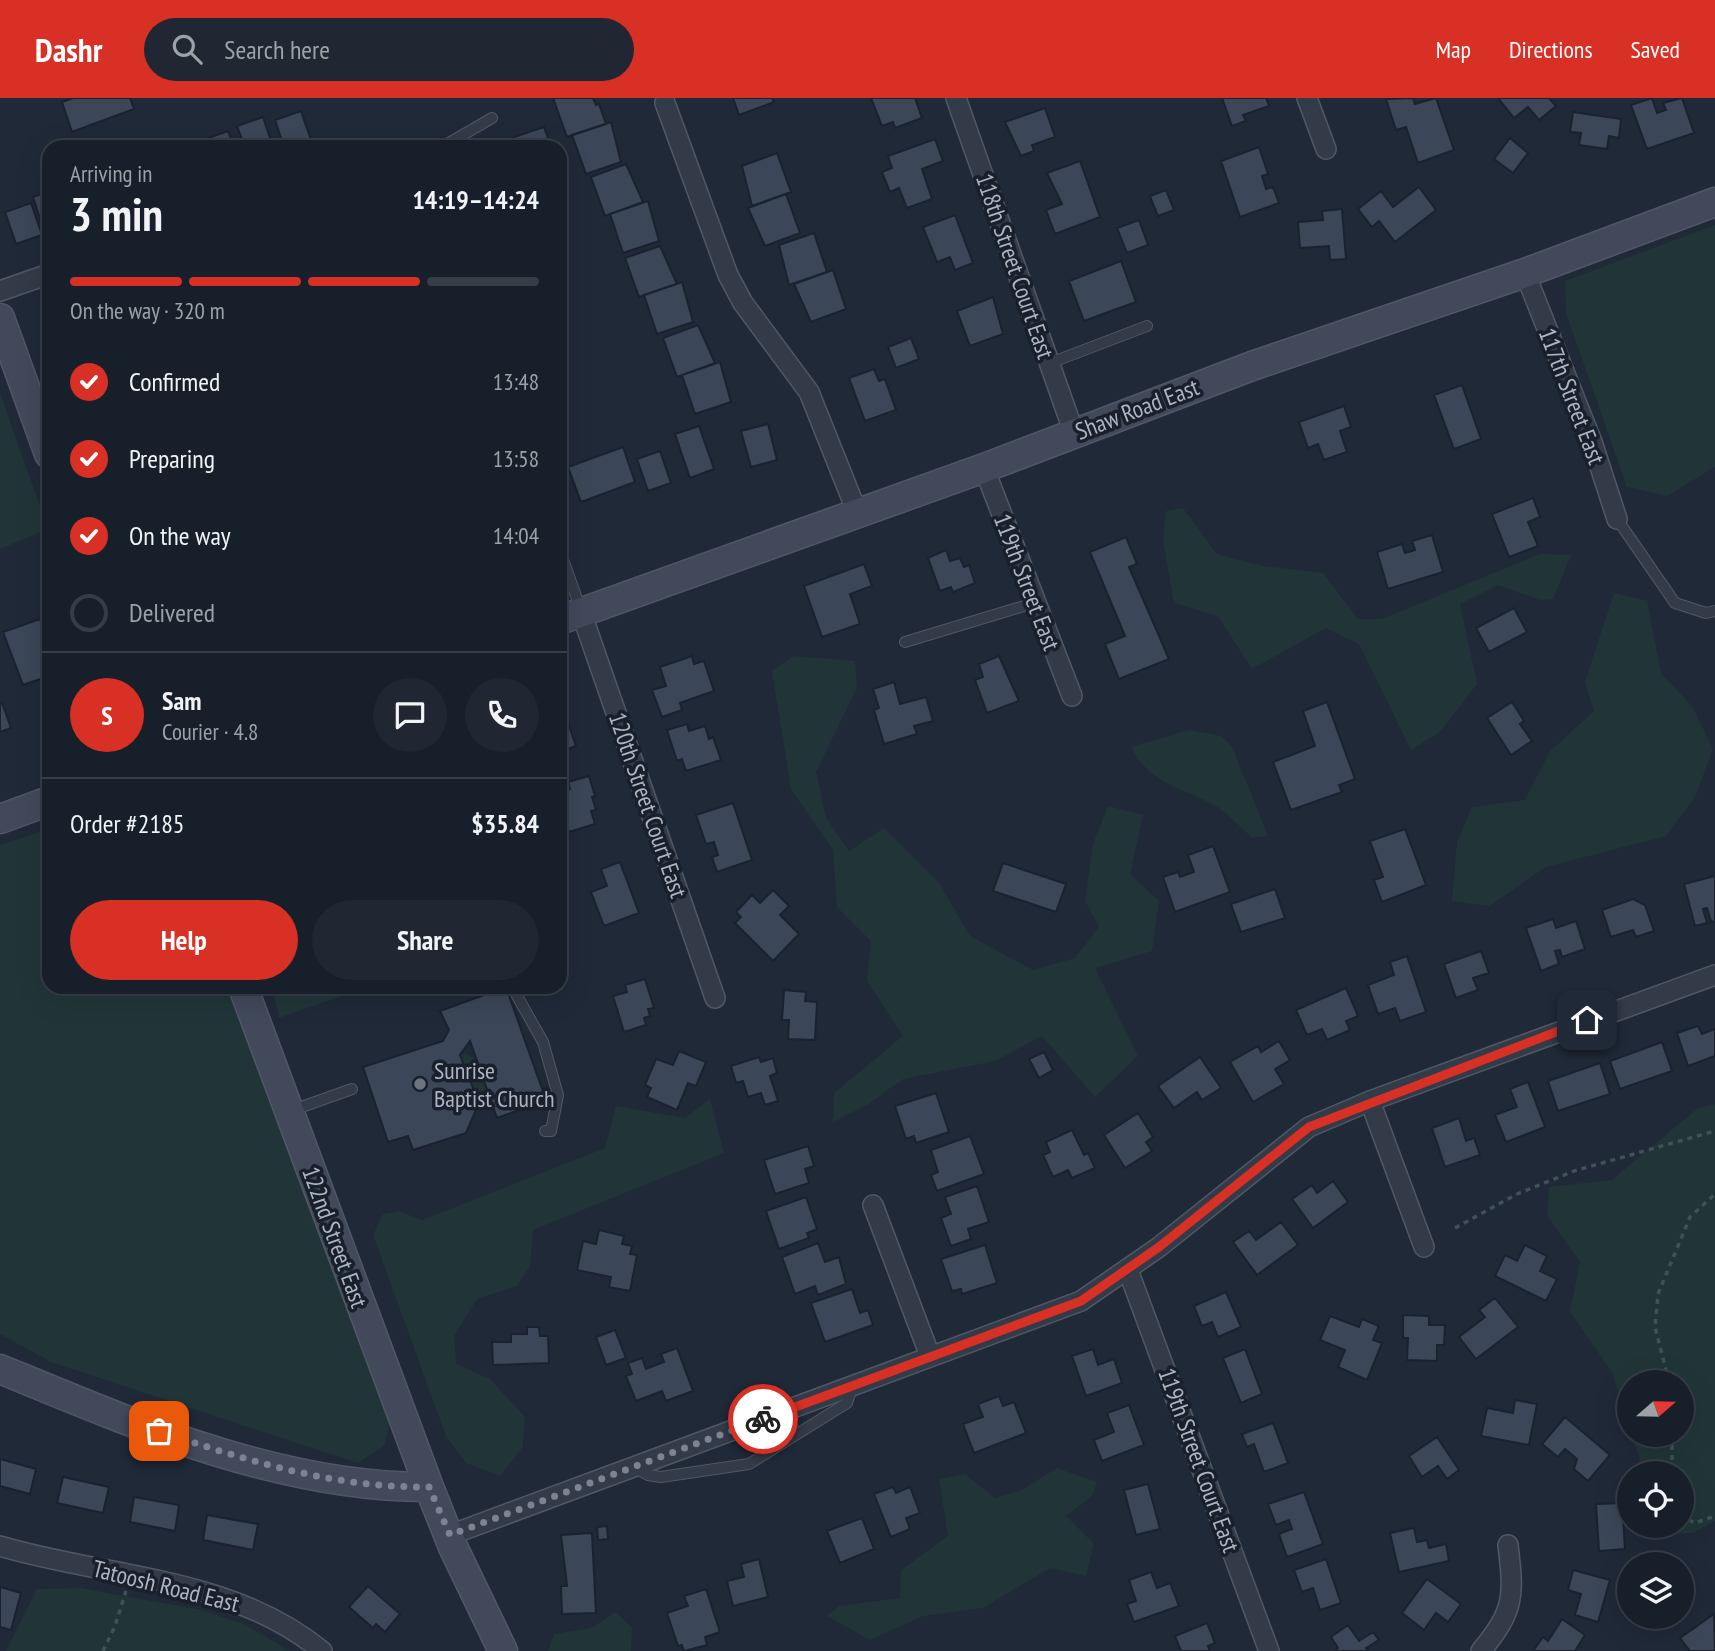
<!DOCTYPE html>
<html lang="en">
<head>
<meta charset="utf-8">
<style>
	:root { --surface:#171f2a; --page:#202732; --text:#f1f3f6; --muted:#9ea2a8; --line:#363d47; --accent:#d93025 }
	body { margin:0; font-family:"PT Sans Narrow",sans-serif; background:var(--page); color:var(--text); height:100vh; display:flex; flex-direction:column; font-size:26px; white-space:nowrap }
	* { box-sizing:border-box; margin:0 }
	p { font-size:23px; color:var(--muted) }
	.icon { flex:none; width:38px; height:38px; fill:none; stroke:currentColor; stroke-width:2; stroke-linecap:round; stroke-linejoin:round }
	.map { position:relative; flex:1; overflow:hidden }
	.sheet { position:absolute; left:42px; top:42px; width:525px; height:854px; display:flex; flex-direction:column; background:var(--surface); border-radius:21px; box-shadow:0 7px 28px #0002,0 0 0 2px var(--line) }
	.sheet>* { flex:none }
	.needle { width:46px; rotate:70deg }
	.fabs { position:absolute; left:1617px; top:1272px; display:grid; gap:14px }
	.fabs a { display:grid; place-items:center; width:77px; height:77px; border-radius:50%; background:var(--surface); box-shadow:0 7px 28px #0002,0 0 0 2px var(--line); font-size:35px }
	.pin { position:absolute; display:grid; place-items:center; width:60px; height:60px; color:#fff; margin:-30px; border-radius:14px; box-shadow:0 4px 10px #0006 }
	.courier { position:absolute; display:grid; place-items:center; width:70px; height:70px; margin:-35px; border:5px solid #d93025; border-radius:50%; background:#fff; color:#222; box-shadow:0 2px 9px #0007 }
	.overview em { font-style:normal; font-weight:600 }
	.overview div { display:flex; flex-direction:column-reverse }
	.overview { display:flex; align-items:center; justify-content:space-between; height:119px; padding:0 28px }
	h1 { font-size:46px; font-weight:600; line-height:52px }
	.bar { display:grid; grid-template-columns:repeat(4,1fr); gap:10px 7px; align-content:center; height:84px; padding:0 28px }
	.bar i { height:9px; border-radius:5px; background:var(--line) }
	.bar .current { background:var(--accent) }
	.bar p { grid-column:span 4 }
	.line { display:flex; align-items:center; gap:18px; padding:0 28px; border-top:2px solid var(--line) }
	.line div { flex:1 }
	.round { display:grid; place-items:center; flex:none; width:74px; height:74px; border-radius:37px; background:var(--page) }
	ol { padding:0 28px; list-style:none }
	li { display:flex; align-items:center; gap:21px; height:77px }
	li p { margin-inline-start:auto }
	li .icon { padding:7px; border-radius:50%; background:var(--accent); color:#fff; stroke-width:4 }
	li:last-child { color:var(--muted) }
	li i { width:38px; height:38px; border:4px solid var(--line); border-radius:50% }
	.primary-button { display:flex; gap:14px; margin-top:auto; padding:14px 28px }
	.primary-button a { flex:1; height:80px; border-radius:42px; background:var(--accent); color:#fff; font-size:28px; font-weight:600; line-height:80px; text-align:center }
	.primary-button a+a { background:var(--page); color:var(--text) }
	header { display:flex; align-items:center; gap:42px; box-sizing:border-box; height:98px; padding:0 35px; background:var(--accent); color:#fff }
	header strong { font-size:33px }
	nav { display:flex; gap:38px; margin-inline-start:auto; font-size:24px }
	.search { width:490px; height:63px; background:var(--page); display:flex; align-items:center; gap:18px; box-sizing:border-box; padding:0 24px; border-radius:38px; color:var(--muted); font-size:26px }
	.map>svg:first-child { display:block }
	.green { fill:#213539 }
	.building { fill:#3b4658; stroke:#1a222f; stroke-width:2 }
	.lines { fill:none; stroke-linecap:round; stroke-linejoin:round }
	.lane-casing { stroke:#505866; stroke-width:12 }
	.street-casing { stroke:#505866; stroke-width:22 }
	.secondary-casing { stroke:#505866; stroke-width:31 }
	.path { stroke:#3f5256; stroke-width:3.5; stroke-dasharray:5 5; stroke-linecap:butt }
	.lane { stroke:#333b48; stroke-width:10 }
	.street { stroke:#333b48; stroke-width:19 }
	.secondary { stroke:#41495b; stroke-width:28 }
	.done { stroke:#7b8494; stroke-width:7; stroke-dasharray:0 12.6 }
	.route { stroke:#d93025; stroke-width:9 }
	.worship-dot { fill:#6b7280; stroke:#19202c; stroke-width:2.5 }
	.labels { text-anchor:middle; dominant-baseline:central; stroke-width:7; stroke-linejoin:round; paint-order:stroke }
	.street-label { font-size:24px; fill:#adb5c5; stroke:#19202c }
	.poi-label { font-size:24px; fill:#adb5c5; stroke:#19202c; text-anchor:start }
</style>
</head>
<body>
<header>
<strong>Dashr</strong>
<div class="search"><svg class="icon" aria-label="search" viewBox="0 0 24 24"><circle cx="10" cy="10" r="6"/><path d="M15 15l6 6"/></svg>Search here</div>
<nav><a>Map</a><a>Directions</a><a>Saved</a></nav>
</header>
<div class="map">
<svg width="1715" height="1553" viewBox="0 0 1715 1553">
	<rect width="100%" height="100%" fill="#1f2938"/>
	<path class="green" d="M1715,127V369L1667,398L1627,389L1566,215L1565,183Z
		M0,295L48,431L0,451Z
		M1183,410L1217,456L1263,468L1323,475L1358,521H1382L1540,456L1571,457L1553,501L1540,502L1498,487L1460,506L1477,586L1440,634L1411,652L1359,546L1326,530L1252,571L1218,518L1174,505L1163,443L1166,413Z
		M1614,495L1647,503L1661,575L1692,608L1713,651L1695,699L1666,738L1546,769L1489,808L1452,803L1457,744L1472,709L1525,702L1550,653L1594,613L1585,584Z
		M794,558L855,563L857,590L816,674L826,720L849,753L884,730L939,785L970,838L1033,872L1075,860L1099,829L1085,803L1093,746L1108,708L1143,717L1130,776L1159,803L1152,853L1095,870L1138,958L1095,999L1042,938L995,963L903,981L867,1007L833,1024L834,995L903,938L867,883L871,843L837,809L833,752L791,691L772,573Z
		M1189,632L1221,638L1232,649L1268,738L1252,740C1240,729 1228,715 1214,707C1182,690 1148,685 1131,649Z
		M49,731V889H225L234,902L390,1324L384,1348L358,1365L51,1264L0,1236V747Z
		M272,889H358L359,892L279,920Z
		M464,955L475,961L491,1003L479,1007L460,957Z
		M710,1001L724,1055L533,1132L530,1168L517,1188L477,1201L454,1238L456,1266L490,1281L525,1319L523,1349L500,1378L466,1365L446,1338L373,1137L383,1116L399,1113L422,1122L605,1050L616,1008L685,1020Z
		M1715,1006V1423L1693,1435L1663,1436L1661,1428H1682V1376L1644,1375L1632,1337H1682V1284H1629V1329L1612,1274L1570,1214L1580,1164L1547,1117L1549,1089L1612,1082L1698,1010Z
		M1057,1370L1097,1384L1092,1398L1066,1418L1094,1446L1086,1478L1050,1470L983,1510L923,1518L870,1542L827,1518L839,1508L900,1500L901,1472L948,1438L939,1381L965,1376L995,1400L1022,1392Z
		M80,1490L197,1511L244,1526L290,1553H6L37,1491Z
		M616,1514L632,1530L631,1553H548L554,1536L591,1530Z"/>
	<path class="building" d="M73,0H130L134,11L72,34L62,4Z
		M553,0H593L596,7L599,6L606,26L567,39Z
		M733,0H772L774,4L739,17Z
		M871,0H915L922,20L895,30L893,24L882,28Z
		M1222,0H1266L1269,8L1243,17L1246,23L1232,28Z
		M1413,0L1415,6L1436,0L1454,52L1418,65L1406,29L1396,32L1386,1Z
		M1498,0H1549L1556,8L1539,22L1528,9L1514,20Z
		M1652,0L1657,15L1666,12L1663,5L1682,0L1694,35L1647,51L1631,7Z
		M1045,10L1055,39L1032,47L1034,53L1021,58L1005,24Z
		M301,13L312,45L284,49L275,22Z
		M1573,14L1621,21L1619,40L1609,38L1607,51L1579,47L1581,35L1570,34Z
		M263,19L273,49H245L237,28Z
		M611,24L621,64L586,76L572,37Z
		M544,29L551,49H518L514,39Z
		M228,33L234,49H205L203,42Z
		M1510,40L1528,55L1513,75L1494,61Z
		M935,41L943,63L922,71L932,101L907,110L899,90L890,94L882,74L892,70L888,58Z
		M1259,49L1268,76L1262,78L1266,91L1273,89L1279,105L1240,119L1221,63Z
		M777,55L791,94L752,108L742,68Z
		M1080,63L1100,119L1055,136L1046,112L1062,106L1047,75Z
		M626,66L643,104L605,118L591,79Z
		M1419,89L1436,112L1395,144L1379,123L1372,129L1358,111L1381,93L1393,109Z
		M1166,92L1174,112L1158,118L1150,98Z
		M49,93V138L46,139L33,99Z
		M786,96L800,135L765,148L748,110Z
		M648,103L659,143L623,155L610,116Z
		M31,105L42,137L16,146L5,114Z
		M1342,111L1346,161L1330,162L1329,148L1300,150L1298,124L1323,122L1322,113Z
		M955,117L973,165L955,172L950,159L937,164L923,129Z
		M1139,122L1148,147L1127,155L1117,130Z
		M814,135L827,174L789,187L779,147Z
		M660,148L677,186L639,199L625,160Z
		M1121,163L1136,204L1084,223L1069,183Z
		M833,172L846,211L811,224L794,186Z
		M682,184L693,224L657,236L644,197Z
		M993,199L1003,236L970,248L957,213Z
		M698,227L715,265L677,279L663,240Z
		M911,240L919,261L896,270L888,249Z
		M720,264L731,304L695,316L682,277Z
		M874,271L879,283L885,281L896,312L865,323L849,280Z
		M1462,287L1481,341L1454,351L1434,297Z
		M1344,308L1351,329L1340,333L1347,354L1324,362L1318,346L1308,350L1299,324Z
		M768,326L777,362L751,369L741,333Z
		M699,328L714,371L690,380L675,336Z
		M623,349L635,384L581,404L568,369Z
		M660,353L671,385L648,393L637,361Z
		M1533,400L1540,419L1528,424L1538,448L1509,459L1492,416Z
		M1432,437L1443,474L1388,491L1377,454L1402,446L1405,455L1415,452L1412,443Z
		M1126,439L1137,466L1129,469L1169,561L1119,581L1105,546L1125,538L1090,454Z
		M946,452L950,463L960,460L964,469L969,467L975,485L953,494L951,489L940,493L928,460Z
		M864,466L872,488L850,496L860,526L822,539L804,488Z
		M1514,510L1527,534L1489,554L1476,530Z
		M40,521L49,546V578L23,587L3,534Z
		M692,558L694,566L704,563L714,593L680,605L682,612L662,619L652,592L666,588L660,569Z
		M999,558L1019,603L987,615L975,582L983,579L979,566Z
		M894,584L900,606L926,599L933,623L914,628L917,636L884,646L874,612L879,610L873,591Z
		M1327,604L1355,681L1339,687L1342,694L1291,712L1273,664L1315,648L1303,613Z
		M1512,604L1524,623L1520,626L1532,643L1511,657L1487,620Z
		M2,605L11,630L0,634V606Z
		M560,618L566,619L576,648L560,654Z
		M687,626L689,633L705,628L709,641L713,639L721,662L686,673L682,661L677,663L667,632Z
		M589,678L595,698L592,699L596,712L591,713L595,726L569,734L560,707V694L570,691L568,684Z
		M733,705L752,762L717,774L712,759L718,757L714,744L706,746L696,717Z
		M1405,731L1426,787L1382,804L1374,782L1383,779L1370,743Z
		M1213,748L1230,794L1175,814L1163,779L1178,774L1180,779L1194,774L1188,757Z
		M620,764L639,815L604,828L591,794L607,788L601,771Z
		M1003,765L1066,786L1056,814L993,793Z
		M1715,778V823L1711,824L1707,810L1703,811L1707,825L1695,828L1684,786Z
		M1275,791L1285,820L1241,834L1231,806Z
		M773,792L789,808L780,817L799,836L773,863L735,825L741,819L736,814L752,797L760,805Z
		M1633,801L1645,807L1654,833L1636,839L1633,832L1611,839L1602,812Z
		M1553,821L1556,830L1576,823L1585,851L1562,859L1560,852L1555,853L1559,866L1541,873L1526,830Z
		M1481,853L1489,875L1473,880L1478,892L1456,900L1444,866Z
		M1407,858L1426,914L1400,923L1395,910L1378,916L1368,887L1394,877L1390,864Z
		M645,881L654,910L648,911L650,918L644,920L646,927L624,934L613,898L627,894L625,887Z
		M506,889L546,1002L497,1020L470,943L460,957L479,1005L466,1035L413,1052L408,1038L388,1044L363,969L443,943L449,932L440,913Z
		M1346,890L1358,918L1346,923L1350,932L1327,942L1322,931L1307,937L1296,912Z
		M784,892L806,894L805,903L817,904L815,942L788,941L789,922H782Z
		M1698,928L1702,936L1715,931V958L1688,968L1677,935Z
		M1279,943L1290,962L1275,971L1284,986L1253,1004L1230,964L1258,948L1261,954Z
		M1662,944L1672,973L1620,991L1610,963Z
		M679,953L706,964L696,988L688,985L677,1012L647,999L651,990L645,987L656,961L673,967Z
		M1044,954L1053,972L1039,980L1029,961Z
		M759,959L761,964L773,960L777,975L770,978L778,1003L765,1007L761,995L748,999L743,983L736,985L731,968Z
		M1200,959L1221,990L1202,1002L1197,994L1174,1010L1158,988Z
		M1600,965L1610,996L1558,1013L1548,983Z
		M1528,984L1545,1029L1506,1044L1495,1017L1517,1009L1510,991Z
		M936,995L949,1034L916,1045L914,1038L906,1041L895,1008Z
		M1138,1015L1153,1039L1146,1044L1152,1053L1125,1070L1104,1037Z
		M1459,1020L1466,1043L1474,1040L1480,1057L1445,1069L1432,1030Z
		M1072,1032L1084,1057L1088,1055L1095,1070L1072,1080L1068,1072L1053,1079L1043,1057L1050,1054L1046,1044Z
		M970,1038L984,1076L937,1093L931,1077L938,1074L931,1052Z
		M808,1048L814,1068L805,1071L809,1085L775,1096L764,1062Z
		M1333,1083L1348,1104L1313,1130L1292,1101L1312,1087L1317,1095Z
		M977,1088L989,1124L968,1131L971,1141L951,1148L941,1120L951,1116L945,1099Z
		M806,1099L817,1131L807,1135L809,1140L779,1151L766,1113Z
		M1281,1124L1298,1147L1257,1177L1233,1144L1249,1133L1256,1142Z
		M599,1132L624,1138L622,1146L632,1148L630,1156L637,1157L630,1193L609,1189L611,1179L577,1172L583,1143L596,1146Z
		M818,1145L825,1164L839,1159L846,1186L818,1197L815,1188L795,1196L782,1159Z
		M985,1147L997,1185L962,1196L961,1191L952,1193L941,1161Z
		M1525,1147L1547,1158L1540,1173L1557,1181L1546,1203L1495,1178L1505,1157L1517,1163Z
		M852,1191L860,1215L868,1212L873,1227L825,1244L811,1205Z
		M1226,1194L1241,1229L1218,1239L1212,1224L1202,1228L1194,1208Z
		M1495,1200L1518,1229L1476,1261L1459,1239L1485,1219L1479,1212Z
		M1403,1217L1429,1218V1227H1445L1444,1247H1437V1263L1407,1262L1408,1240H1403Z
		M1330,1218L1359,1229L1362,1221L1379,1228L1373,1242L1382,1245L1367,1282L1338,1269L1345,1252L1320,1242Z
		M527,1229H539L540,1238H548L549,1265L493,1267L492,1244H511V1236H527Z
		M615,1232L626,1260L606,1267L596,1239Z
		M677,1250L693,1293L666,1303L662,1293L636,1303L626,1278L632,1276L628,1265L642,1260L646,1271L664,1264L661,1256Z
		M1093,1251L1098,1267L1114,1261L1122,1285L1086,1298L1072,1258Z
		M1245,1251L1262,1296L1241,1305L1223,1260Z
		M999,1298L1003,1308L1014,1304L1026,1335L974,1355L963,1326L983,1319L978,1306Z
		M1515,1302L1537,1306L1529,1347L1481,1338L1487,1310L1513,1315Z
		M1129,1307L1144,1347L1102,1363L1094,1342L1114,1334L1107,1315Z
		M1565,1319L1610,1357L1588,1383L1574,1371L1577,1361L1565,1351L1558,1359L1542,1346Z
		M1273,1325L1288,1365L1264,1374L1254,1346L1247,1349L1242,1336Z
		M1437,1339L1459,1372L1447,1381L1438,1368L1422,1379L1409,1358Z
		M0,1361L36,1371L30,1396L0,1388Z
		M63,1379L109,1389L103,1415L57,1405Z
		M1148,1386L1160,1431L1136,1437L1124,1392Z
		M893,1389L896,1395L910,1389L920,1415L906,1420L910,1431L891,1439L874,1396Z
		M1304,1394L1323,1446L1287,1459L1279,1436L1292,1431L1289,1422L1276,1427L1268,1406Z
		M134,1399L179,1407L175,1433L130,1424Z
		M1622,1405L1625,1451L1599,1453L1596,1406Z
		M207,1417L258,1426L253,1452L203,1442Z
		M862,1420L874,1451L840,1465L827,1433Z
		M607,1428L608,1441L598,1442L597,1429Z
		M1414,1430L1417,1444L1427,1442L1429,1450L1446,1446L1449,1463L1399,1474L1390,1435Z
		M592,1435L596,1515L562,1516L561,1488H567L561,1437Z
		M759,1461L768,1499L733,1508L727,1483L744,1479L741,1466Z
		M1326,1461L1341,1505L1320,1512L1313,1490L1302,1494L1294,1472Z
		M1573,1472L1610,1482L1598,1524L1575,1517L1581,1496L1568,1492Z
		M1151,1474L1157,1490L1170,1485L1179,1508L1134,1524L1127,1506L1136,1503L1129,1482Z
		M1427,1481L1461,1506L1448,1524L1436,1515L1424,1532L1402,1515Z
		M368,1488L400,1516L385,1534L376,1526L373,1530L349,1509Z
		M0,1489L21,1495L11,1532L0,1529Z
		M706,1491L720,1534L705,1539L707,1547L684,1553L682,1547L678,1548L667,1515L688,1508L684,1498Z
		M1714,1516L1715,1553H1690L1680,1540Z
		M1562,1521L1585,1537L1575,1553H1533L1543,1539L1548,1543Z
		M1207,1525L1215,1545L1208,1548L1210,1553H1181L1175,1538Z
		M1348,1527L1359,1543L1373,1534L1379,1542L1366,1550L1368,1553H1334L1338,1550L1331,1539Z"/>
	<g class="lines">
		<g class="lane-casing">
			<path id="lane" d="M442,49L492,20
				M1050,265L1147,228
				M1617,421L1675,505L1706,515L1715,513
				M560,453L581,512
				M905,544L1034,505
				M512,889L543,944L558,997L551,1033H545
				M293,1012L352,991
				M633,1369L648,1377L661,1379L749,1366L847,1305L852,1290"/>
		</g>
		<g class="street-casing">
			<path id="street" d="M956,0L1074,335
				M1307,0L1326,51
				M665,5L728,177L743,205L809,294L857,414
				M1525,175L1592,344L1617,421
				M0,193L49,176
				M984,370L1072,598
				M581,514L715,900
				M1370,1003L1424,1149
				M873,1107L930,1258
				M1128,1172L1269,1553
				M450,1437L1081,1203L1159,1149L1309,1029L1370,1003L1715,877
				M0,1448C108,1480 231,1478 322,1553
				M1481,1553C1515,1512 1514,1498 1508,1447"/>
		</g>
		<g class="secondary-casing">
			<path id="secondary" d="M0,220L49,356
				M560,522L984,370L1252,268L1525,175L1715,104
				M0,721L49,703
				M243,889L429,1389L453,1449L503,1553
				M0,1271C136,1327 280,1390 429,1389"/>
		</g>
		<path class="path" d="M1455,1130L1517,1096L1574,1073L1715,1033
			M1669,1284L1655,1229L1658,1196L1690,1119L1715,1096
			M1672,1337V1376
			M1682,1403L1689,1422L1695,1425L1715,1418
			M103,1553L115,1528L126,1493"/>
		<use href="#lane" class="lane"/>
		<use href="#street" class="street"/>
		<use href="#secondary" class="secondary"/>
	</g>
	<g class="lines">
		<path class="done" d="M159,1333C247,1363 335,1390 429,1389L450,1437L763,1321"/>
		<path class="route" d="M763,1321L1081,1203L1159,1149L1309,1029L1587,922"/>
	</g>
	<circle class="worship-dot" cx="420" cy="986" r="7"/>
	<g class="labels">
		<g class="street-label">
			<text transform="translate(1015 168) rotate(71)">118th Street Court East</text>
			<text transform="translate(1572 298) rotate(69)">117th Street East</text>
			<text transform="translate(1137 311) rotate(-21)">Shaw Road East</text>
			<text transform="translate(1027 484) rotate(69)">119th Street East</text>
			<text transform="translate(648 707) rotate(71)">120th Street Court East</text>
			<text transform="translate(335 1139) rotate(70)">122nd Street East</text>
			<text transform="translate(1199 1362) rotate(70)">119th Street Court East</text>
			<text transform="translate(166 1488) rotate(14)">Tatoosh Road East</text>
		</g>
		<g class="poi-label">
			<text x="434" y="972">Sunrise<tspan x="434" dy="28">Baptist Church</tspan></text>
		</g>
	</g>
</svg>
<div class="fabs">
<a><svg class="needle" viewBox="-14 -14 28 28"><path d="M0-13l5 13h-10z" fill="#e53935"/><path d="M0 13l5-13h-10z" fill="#9ea2a8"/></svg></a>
<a><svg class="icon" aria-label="locate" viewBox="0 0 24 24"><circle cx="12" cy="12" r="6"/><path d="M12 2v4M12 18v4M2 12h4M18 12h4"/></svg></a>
<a><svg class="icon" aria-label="layers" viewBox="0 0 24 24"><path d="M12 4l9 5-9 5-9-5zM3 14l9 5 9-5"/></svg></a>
</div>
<div class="pin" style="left:159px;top:1333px;background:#ea580c"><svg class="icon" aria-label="bag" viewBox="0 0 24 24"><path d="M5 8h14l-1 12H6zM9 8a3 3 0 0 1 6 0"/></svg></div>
<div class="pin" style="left:1587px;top:922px;background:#1f2937"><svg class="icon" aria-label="home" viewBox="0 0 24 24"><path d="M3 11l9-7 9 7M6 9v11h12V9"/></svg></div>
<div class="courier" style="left:763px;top:1321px"><svg class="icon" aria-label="bike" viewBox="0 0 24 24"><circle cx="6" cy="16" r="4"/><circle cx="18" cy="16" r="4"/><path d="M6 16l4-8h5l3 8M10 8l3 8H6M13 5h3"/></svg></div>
<section class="sheet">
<div class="overview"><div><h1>3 min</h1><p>Arriving in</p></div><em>14:19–14:24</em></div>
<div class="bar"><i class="current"></i><i class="current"></i><i class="current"></i><i></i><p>On the way · 320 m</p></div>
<ol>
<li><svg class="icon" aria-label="check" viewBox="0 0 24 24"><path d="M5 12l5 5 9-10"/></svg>Confirmed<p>13:48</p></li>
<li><svg class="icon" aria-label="check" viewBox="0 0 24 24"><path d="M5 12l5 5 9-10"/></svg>Preparing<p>13:58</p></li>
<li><svg class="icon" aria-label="check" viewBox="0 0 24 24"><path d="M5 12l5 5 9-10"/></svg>On the way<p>14:04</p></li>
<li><i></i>Delivered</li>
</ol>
<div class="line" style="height:126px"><b class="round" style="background:var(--accent);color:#fff">S</b><div><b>Sam</b><p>Courier · 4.8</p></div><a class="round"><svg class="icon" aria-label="chat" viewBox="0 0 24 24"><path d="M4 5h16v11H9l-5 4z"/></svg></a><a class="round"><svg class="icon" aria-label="phone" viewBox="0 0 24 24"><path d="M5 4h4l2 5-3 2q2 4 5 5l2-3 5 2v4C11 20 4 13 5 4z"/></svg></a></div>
<div class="line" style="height:91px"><div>Order #2185</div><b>$35.84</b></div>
<div class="primary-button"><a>Help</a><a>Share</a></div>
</section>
</div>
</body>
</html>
